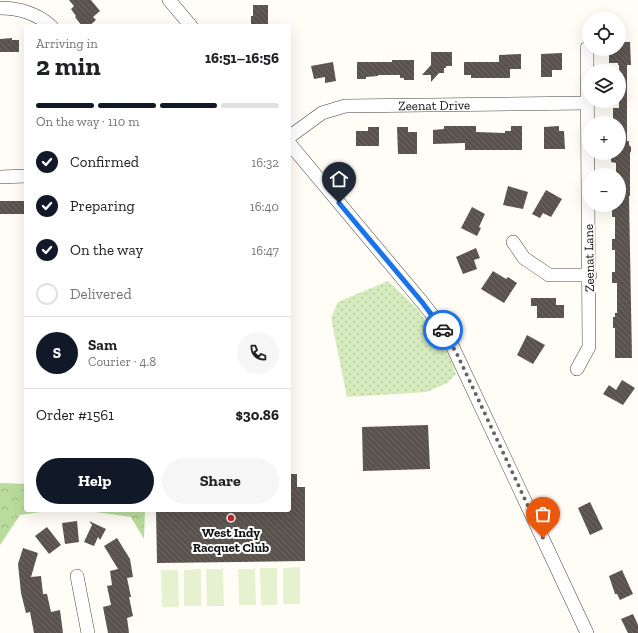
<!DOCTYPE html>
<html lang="en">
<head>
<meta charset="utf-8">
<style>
	:root { --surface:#fff; --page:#f6f6f6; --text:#202124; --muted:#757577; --line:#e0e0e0; --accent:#111827 }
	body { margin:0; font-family:"Zilla Slab",serif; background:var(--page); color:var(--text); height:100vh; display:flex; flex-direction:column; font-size:15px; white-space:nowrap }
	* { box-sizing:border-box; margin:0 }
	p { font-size:13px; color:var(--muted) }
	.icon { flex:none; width:22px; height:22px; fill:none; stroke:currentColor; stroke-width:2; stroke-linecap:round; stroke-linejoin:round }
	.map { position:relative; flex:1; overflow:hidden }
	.details { position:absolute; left:24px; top:24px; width:267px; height:488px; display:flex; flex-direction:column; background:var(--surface); border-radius:4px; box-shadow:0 4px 16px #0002 }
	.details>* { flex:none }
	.fabs { position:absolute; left:582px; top:12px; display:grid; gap:8px }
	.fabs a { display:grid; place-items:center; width:44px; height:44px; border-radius:50%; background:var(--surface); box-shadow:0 4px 16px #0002; font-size:20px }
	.pin { position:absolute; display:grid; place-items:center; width:34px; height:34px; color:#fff; margin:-41px -17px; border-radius:50% 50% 50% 0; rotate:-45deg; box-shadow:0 0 4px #0007 }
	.pin .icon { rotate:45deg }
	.courier { position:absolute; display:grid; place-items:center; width:40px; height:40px; margin:-20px; border:3px solid #1a73e8; border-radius:50%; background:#fff; color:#222; box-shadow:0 1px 5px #0007 }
	.head em { font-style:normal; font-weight:700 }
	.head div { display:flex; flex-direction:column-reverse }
	.head { display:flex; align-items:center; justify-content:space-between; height:68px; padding:0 12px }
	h1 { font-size:26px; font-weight:700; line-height:30px }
	.bar { display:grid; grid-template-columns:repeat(4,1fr); gap:6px 4px; align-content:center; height:48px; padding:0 12px }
	.bar i { height:5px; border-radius:3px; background:var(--line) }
	.bar .current { background:var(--accent) }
	.bar p { grid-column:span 4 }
	.line { display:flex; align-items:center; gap:10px; padding:0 12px; border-top:1px solid var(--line) }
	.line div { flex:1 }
	.round { display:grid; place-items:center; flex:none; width:42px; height:42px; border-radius:21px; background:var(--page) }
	ol { padding:0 12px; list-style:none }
	li { display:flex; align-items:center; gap:12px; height:44px }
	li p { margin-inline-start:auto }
	li .icon { padding:4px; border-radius:50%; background:var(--accent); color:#fff; stroke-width:4 }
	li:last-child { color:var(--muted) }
	li i { width:22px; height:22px; border:2px solid var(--line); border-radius:50% }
	.cta { display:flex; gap:8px; margin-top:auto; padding:8px 12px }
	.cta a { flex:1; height:46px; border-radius:24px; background:var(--accent); color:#fff; font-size:16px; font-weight:700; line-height:46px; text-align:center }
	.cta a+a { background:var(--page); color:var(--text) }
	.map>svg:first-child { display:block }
	.grass { fill:url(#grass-dots) }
	.forest { fill:url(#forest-crowns) }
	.pitch { fill:#e6f2cf }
	.building { fill:url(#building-back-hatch) }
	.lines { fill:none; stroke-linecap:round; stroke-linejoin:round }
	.minor-casing { stroke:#444; stroke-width:14 }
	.minor { stroke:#fff; stroke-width:13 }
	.done { stroke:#646461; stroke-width:4; stroke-dasharray:0 7.2 }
	.route { stroke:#1a73e8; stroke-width:5 }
	.poi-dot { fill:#c4262e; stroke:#fff; stroke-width:1.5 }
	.labels { text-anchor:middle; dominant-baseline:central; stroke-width:4; stroke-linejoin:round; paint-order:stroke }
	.street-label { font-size:13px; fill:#111; stroke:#fff }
	.poi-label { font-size:13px; font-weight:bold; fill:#111; stroke:#fff }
</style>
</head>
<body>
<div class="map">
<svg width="638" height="633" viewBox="0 0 638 633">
	<defs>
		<pattern id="grass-dots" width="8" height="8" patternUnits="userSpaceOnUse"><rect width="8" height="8" fill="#d5ebbd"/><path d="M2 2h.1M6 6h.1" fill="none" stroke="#b6c8a1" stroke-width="1.8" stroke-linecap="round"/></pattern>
		<pattern id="forest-crowns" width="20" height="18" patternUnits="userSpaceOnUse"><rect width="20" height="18" fill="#b9dc9c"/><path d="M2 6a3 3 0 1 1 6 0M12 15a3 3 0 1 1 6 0" fill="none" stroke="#9ebc85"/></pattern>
		<pattern id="building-back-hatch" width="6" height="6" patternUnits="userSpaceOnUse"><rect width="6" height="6" fill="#5a524d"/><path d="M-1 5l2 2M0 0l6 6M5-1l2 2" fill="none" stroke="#6d6662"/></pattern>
	</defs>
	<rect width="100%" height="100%" fill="#fffdf5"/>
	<path class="grass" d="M388,281L417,308L450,357L456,374L447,383L427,392L347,397L331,318L338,302Z"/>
	<path class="forest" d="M0,483L26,484V510H54L20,515L0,545Z
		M81,510H145L144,539L131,517Z"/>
	<path class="pitch" d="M300,567V604H283V568Z
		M260,568H277V605H261Z
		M201,569V606H184V570Z
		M206,569H223L224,606H207Z
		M238,569H255L256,605H239Z
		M161,570H178L179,607H162Z"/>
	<path class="building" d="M69,0H91L100,11L93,17L96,20L89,26H82L75,17L76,16L71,9L74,6Z
		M253,5H268V26H251V16H253Z
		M12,38V40H19V52H0V39Z
		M619,42H630L631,65H627V141H629V145L631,147V151L630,153V196H629L632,358H615V328H613V317H615V313H617V283H612V272H615V250H612V239H615V217H612V206H619V175H616V163L611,162V153H619V123H613V108H619V65H618V63H609V52H616V49H619Z
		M431,52H452V66H446V68H444V73H439L431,82V75H422L431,65Z
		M562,53V70H552V77H541V54Z
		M521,54V69H510V78H471V75H464V62H499V55Z
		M392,60H414V80H404V78H400V75H378V76L366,77V79H357V62H392Z
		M333,62L336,81L325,83V77L314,79L311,66Z
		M444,126H476V132L505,133V131H511V126H522V150H465V143L433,144V130L444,129Z
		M559,126V131H564L565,149H544V127Z
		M368,127H379V146H356V131H368Z
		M397,127H408V132H417V154H398Z
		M508,186L528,192L523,209L503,205Z
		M546,190L562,199L551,217L543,213L540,218L532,214Z
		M0,201H26V214H0Z
		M472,207L485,214L479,227L481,228L477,236L461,228Z
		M476,248L480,258L474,260L477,269L463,274L456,257Z
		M493,271L506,279L508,277L517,283L504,303L481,289Z
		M531,298H556V305H564V318H537V306H531Z
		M527,335L545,345L533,364L517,355Z
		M622,380L635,388L623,405L603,394L609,385L616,390Z
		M428,425L430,469L363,471L362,427Z
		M289,474H297V487H305V561L157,563L156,510H289Z
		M590,502L603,529L590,535L578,508Z
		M77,521L79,542L65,544L62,523Z
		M89,521L106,529L100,540L98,537L94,546L84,542L92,525Z
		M47,527L61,545L49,554L35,536Z
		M117,538L130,559L133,577L127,578L131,597H129L133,616L127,618L129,633H108L103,607L111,605L107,586L112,585L110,571L118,569L104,546Z
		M23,548L38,553L31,577L41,576L43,594H47L51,612L60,610L63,633H34L30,612L26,613L21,593L18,564Z
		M622,570L633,594L620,600L617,594H615L609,576Z
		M633,614L638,625V633H628L621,619Z"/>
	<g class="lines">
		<g class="minor-casing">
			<g id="minor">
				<path d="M169,0L191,26"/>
				<path d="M0,8C20,8 36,13 51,26"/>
				<path id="s1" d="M289,137L322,113L345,106L587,103"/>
				<path d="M289,143L422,302L437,321L450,341L587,633"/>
				<path d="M0,177L26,176"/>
				<path d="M513,242L524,258L549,275H590"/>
				<path d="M577,369L589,347L587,48"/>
				<path d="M77,576L88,633"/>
			</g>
		</g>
		<use href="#minor" class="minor"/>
	</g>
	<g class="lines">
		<path class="done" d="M443,330L457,354L543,538"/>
		<path class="route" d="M339,203L422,302L443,330"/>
	</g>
	<circle class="poi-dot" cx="231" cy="518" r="4"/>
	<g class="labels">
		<g class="street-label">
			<text stroke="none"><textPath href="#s1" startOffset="154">Zeenat Drive</textPath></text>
			<text transform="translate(589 258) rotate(-91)">Zeenat Lane</text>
		</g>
		<g class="poi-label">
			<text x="231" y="532">West Indy<tspan x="231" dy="15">Racquet Club</tspan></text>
		</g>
	</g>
</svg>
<div class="fabs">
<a><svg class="icon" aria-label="locate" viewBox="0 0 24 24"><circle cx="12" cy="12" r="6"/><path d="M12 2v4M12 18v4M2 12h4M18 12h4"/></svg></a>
<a><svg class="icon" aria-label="layers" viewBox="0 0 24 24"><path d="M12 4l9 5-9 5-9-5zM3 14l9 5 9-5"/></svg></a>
<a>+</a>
<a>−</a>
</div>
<div class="pin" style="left:543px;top:538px;background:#ea580c"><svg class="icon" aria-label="bag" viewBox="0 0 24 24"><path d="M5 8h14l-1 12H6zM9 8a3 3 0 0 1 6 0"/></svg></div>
<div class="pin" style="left:339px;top:203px;background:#1f2937"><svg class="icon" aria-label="home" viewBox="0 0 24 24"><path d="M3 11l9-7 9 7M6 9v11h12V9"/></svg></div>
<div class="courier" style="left:443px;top:330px"><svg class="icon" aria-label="car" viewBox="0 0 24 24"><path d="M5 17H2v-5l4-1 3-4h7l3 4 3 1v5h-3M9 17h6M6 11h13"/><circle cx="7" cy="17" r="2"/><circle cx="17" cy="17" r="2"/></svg></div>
<section class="details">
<div class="head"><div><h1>2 min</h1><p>Arriving in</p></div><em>16:51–16:56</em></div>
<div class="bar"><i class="current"></i><i class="current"></i><i class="current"></i><i></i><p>On the way · 110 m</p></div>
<ol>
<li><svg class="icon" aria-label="check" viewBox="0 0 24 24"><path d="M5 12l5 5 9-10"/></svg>Confirmed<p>16:32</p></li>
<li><svg class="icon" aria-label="check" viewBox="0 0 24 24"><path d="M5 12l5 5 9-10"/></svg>Preparing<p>16:40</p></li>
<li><svg class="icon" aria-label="check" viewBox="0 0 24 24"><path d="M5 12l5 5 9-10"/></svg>On the way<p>16:47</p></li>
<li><i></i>Delivered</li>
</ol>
<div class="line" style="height:72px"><b class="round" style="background:var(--accent);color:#fff">S</b><div><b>Sam</b><p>Courier · 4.8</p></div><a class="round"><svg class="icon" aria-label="phone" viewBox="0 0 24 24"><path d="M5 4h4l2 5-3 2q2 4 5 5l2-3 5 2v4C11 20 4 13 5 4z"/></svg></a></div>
<div class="line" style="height:52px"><div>Order #1561</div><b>$30.86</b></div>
<div class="cta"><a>Help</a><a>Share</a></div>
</section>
</div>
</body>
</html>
